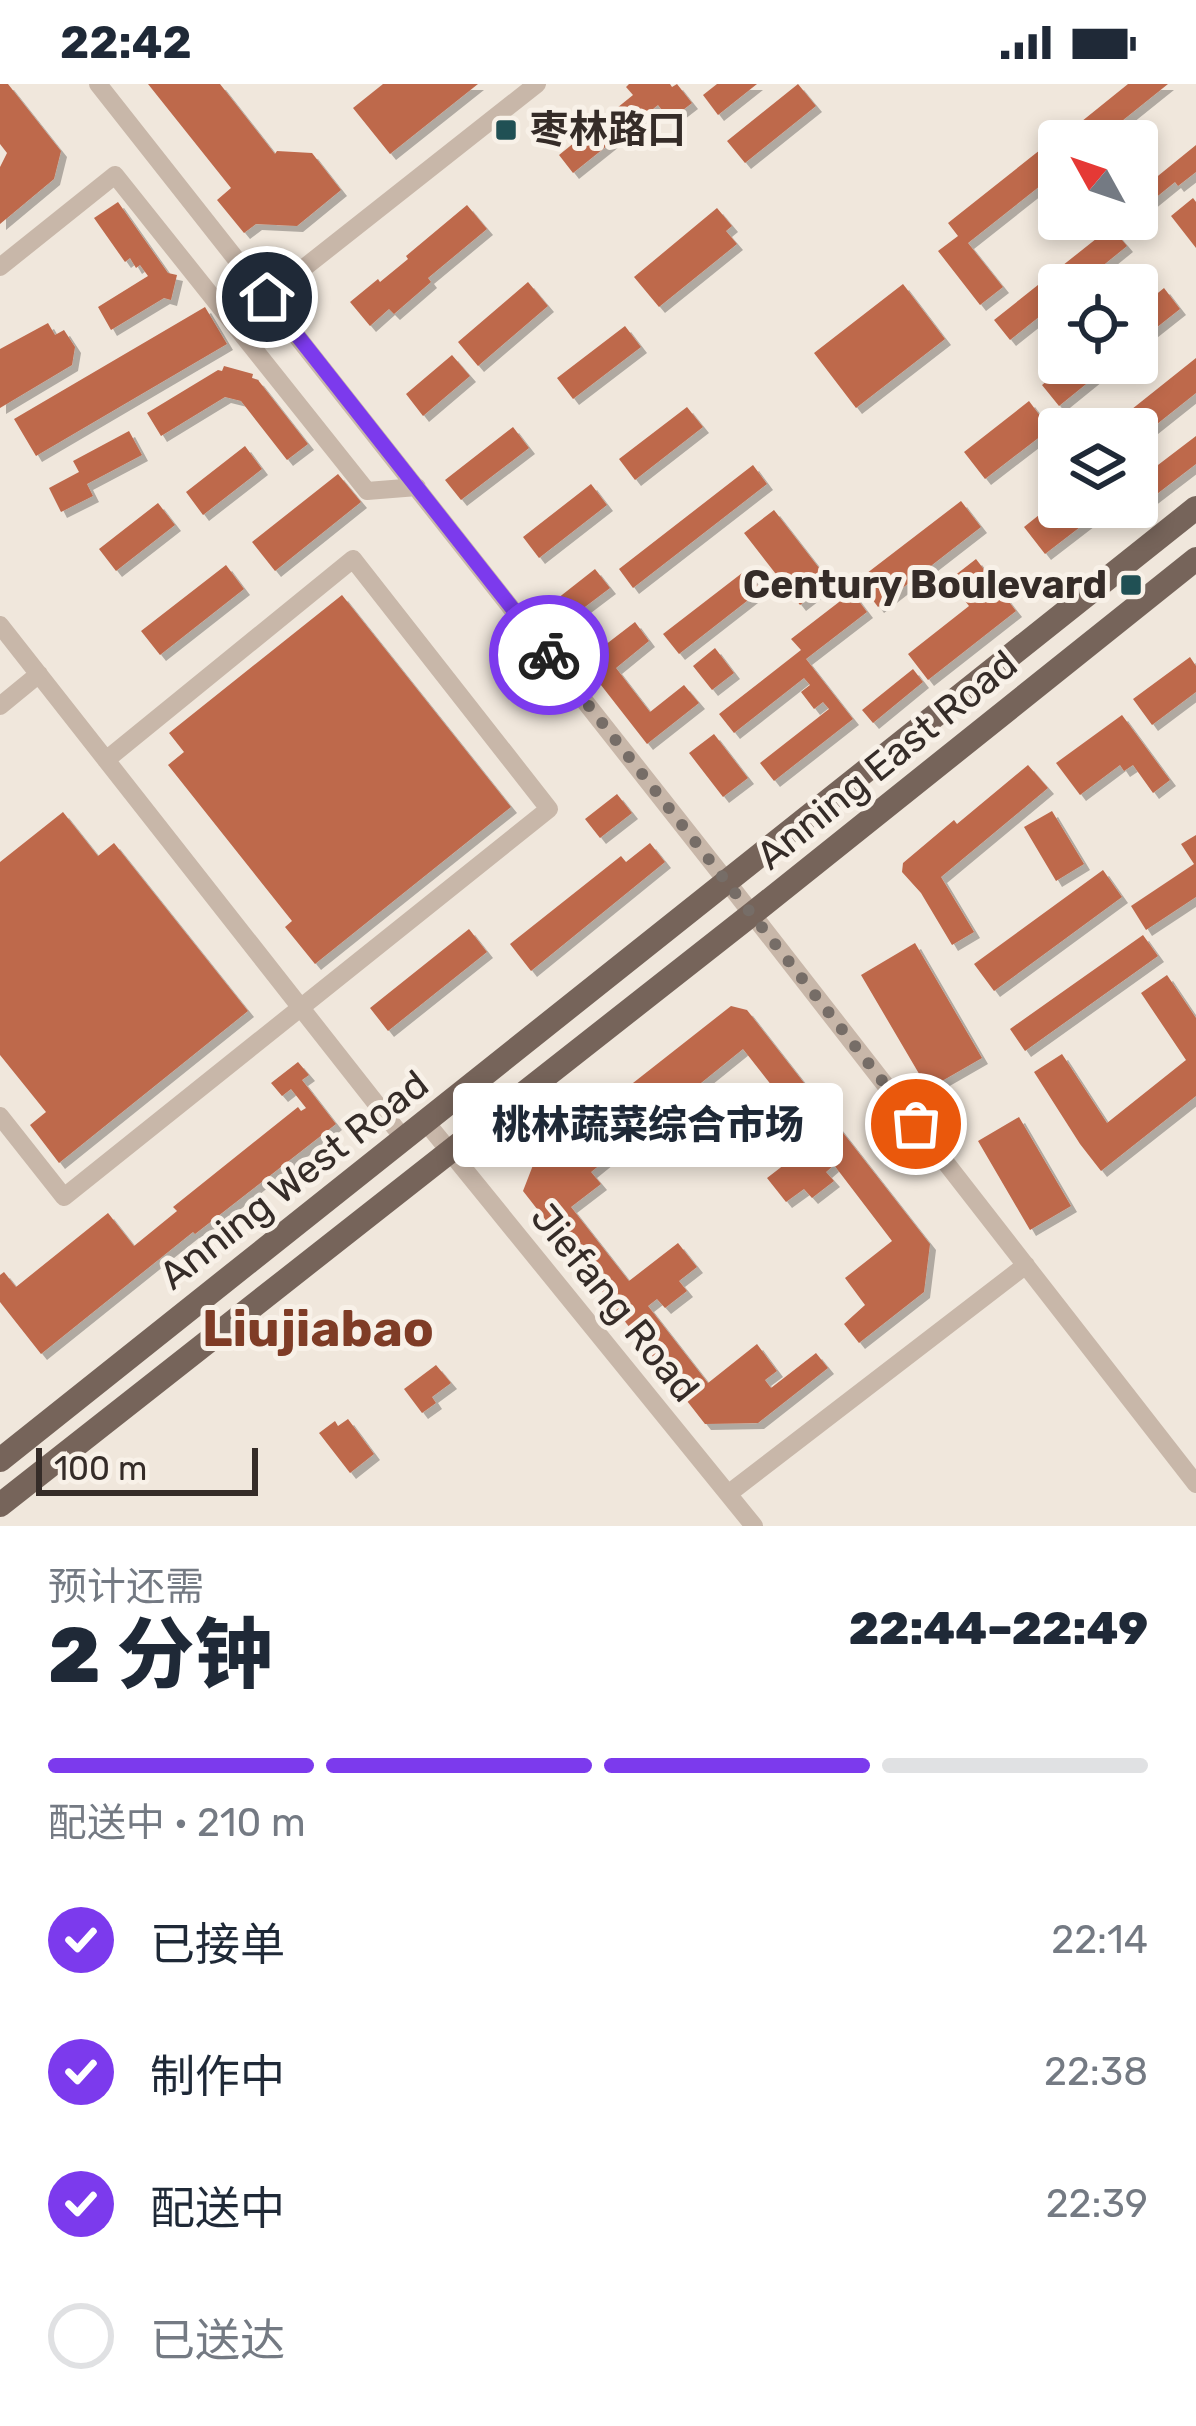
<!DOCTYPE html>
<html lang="zh">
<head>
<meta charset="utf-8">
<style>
	:root { --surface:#fff; --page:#f2f2f3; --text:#1f2937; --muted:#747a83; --line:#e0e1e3; --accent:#7c3aed }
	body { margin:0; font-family:Rubik,"Noto Sans SC",sans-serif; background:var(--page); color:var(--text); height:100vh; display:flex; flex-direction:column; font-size:45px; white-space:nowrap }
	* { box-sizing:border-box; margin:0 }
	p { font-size:39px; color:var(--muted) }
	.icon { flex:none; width:66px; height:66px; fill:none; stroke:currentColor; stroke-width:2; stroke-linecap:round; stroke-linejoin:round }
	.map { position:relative; height:1442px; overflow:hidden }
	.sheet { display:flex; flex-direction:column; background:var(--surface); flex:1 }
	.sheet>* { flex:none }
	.needle { width:78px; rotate:310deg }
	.tools { position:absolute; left:1038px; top:36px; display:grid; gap:24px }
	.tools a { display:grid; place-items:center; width:120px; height:120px; border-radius:12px; background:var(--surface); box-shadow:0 6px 18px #0003; font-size:60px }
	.scale { position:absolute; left:36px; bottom:30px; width:222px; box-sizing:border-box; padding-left:12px; border:6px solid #352c28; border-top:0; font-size:33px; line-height:42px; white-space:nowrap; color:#352c28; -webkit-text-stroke:9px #f8f1e8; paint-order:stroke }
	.pin { position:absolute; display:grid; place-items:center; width:102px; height:102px; color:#fff; margin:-51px; border:6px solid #fff; border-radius:50%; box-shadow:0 3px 12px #0007 }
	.courier { position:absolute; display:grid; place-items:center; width:120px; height:120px; margin:-60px; border:9px solid #7c3aed; border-radius:50%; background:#fff; color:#222; box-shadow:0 3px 15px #0007 }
	.bubble { position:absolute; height:84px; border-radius:12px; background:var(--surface); box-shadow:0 6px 18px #0003; font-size:39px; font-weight:800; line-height:84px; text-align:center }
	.headline em { font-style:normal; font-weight:800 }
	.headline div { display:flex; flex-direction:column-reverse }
	.headline { display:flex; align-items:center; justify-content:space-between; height:204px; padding:0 48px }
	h1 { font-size:78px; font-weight:800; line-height:90px }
	.bar { display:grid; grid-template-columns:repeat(4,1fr); gap:18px 12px; align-content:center; height:144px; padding:0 48px }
	.bar i { height:15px; border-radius:9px; background:var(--line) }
	.bar .current { background:var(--accent) }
	.bar p { grid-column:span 4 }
	ol { padding:0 48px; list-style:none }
	li { display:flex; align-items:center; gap:36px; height:132px }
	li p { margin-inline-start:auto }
	li .icon { padding:12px; border-radius:50%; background:var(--accent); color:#fff; stroke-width:4 }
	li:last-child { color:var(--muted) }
	li i { width:66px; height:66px; border:6px solid var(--line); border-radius:50% }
	.status { display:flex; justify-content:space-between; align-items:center; height:84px; padding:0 60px; background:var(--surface); direction:ltr }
	.status svg { height:33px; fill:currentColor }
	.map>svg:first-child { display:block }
	.building { fill:#be694c; filter:url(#shadow) }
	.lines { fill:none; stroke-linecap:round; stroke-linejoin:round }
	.minor { stroke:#c8b7a9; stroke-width:18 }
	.major { stroke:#76645a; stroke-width:24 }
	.done { stroke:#766d67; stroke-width:12; stroke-dasharray:0 21.6 }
	.route { stroke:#7c3aed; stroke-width:15 }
	.poi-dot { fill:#205054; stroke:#f8f1e8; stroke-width:4.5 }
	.labels { text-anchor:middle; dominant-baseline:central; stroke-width:10; stroke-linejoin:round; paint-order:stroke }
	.poi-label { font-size:39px; font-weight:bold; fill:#352c28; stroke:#f8f1e8; text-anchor:start }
	.street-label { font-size:39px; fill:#352c28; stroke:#f8f1e8 }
	.district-label { font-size:51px; font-weight:bold; fill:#7f3c26; stroke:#f8f1e8 }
</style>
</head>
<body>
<div class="status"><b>22:42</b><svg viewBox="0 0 49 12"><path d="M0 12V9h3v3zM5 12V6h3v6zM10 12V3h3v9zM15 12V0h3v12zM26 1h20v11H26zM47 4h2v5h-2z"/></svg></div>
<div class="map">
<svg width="1196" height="1442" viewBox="0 0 1196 1442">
	<defs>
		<filter id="shadow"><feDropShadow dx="6" dy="6" stdDeviation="0" flood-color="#0004"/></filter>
	</defs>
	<rect width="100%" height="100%" fill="#f0e7dc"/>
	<path class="building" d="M0,0H8L61,67L54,95L0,140V83L7,69L0,60Z
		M148,0H220L275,70L277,67L312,69L341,106L297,142L256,140L244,149L217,116L231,104Z
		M383,0H478L390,70L353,24Z
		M629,0H670L672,3L677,0L692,19L670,36L658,21L573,89L559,71L633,11L626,3Z
		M717,0H757L718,31L703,11Z
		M798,0L816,22L745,79L727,57Z
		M1128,0H1168L1097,57H1072L1066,50Z
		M1196,61V88L1178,102L1175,98L1143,124L1137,117V109Z
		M1045,62L1059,80V87L968,159L1003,203L980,221L938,167L958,152L948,139Z
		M1193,114L1196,118V164L1171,132Z
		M118,118L168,189L177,191L171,216L164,214L111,246L98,223L148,192L140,181L136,184L130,174L125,178L94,134Z
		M467,121L487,145L428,194L431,198L394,230L389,225L370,242L350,218L378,195L380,198L408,175L406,172Z
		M717,124L732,142L726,147L737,160L659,223L634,193Z
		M1111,143L1127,162L1079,201H1059V217L1010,256L994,236Z
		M528,198L548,222L478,282L458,258Z
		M903,200L945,255L856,324L814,269Z
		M1164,204L1180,225L1137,259V226Z
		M205,223L227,260L36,372L14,335Z
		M48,239L55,251L64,246L75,263L72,281L0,324V265Z
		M625,242L641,263L573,315L557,294Z
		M452,271L470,292L423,332L406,310Z
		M1196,274V309L1137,356V345H1107Z
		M1070,279H1112L1059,322L1042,301Z
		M224,282L253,290L252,294L258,296L308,360L287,376L241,317L225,313L161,352L147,329L218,286L222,287Z
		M1029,317L1050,345L985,395L964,368Z
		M687,323L703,343L635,396L619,375Z
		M513,343L529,364L461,416L445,396Z
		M129,347L142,371L87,400L93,412L61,428L49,404L79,388L73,377Z
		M1196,352V380L1140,423L1137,419V397Z
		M245,362L262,385L203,431L186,408Z
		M753,381L767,400L633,504L619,485Z
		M338,390L361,418L275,487L252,458Z
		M591,400L607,421L539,474L523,453Z
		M1059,415V423H1106L1045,470L1024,443Z
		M961,417L981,443L878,523L858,496Z
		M158,419L175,441L116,487L99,465Z
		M774,426L830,498L800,521L744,449Z
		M976,475L1016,527L928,596L908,570L969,522L949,496Z
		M226,481L244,505L160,571L141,547Z
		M595,485L610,504L573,532L588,552L569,567L539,529Z
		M746,486L761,506L679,570L663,550Z
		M852,508L867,528L806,575L853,635L774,697L760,679L829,625L823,618L814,625L801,608L810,601L804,594L734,649L719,630L801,566L791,555Z
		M342,511L511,723L315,880L285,843L292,837L168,681L184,668L169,649Z
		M635,538L649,557L616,584L650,628L684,601L699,619L647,660L583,578Z
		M715,564L734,589L712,606L693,582Z
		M1190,573L1196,582V608L1152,641L1133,615Z
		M913,585L923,598L873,639L862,626Z
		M1122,631L1170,696L1153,709L1133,681L1124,687L1120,681L1080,711L1056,679Z
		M714,650L748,694L723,713L689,669Z
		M1028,681L1048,704L941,793L974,848L952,861L921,809L902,788L903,779L954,736L957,740Z
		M617,710L632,729L600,754L585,735Z
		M1052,727L1084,780L1056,797L1024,743Z
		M63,728L98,772L114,759L248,927L59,1079L30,1041L46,1028L0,971V778Z
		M1196,751V813L1146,846L1131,822L1194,780L1181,760Z
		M650,759L665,778L531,887L510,860L621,772L626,778Z
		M1103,786L1122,813L994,907L974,880Z
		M469,845L487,868L388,947L370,924Z
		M1143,851L1158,872L1025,967L1010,945Z
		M915,859L982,974L928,1005L861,891Z
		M1167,891L1196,934V1012L1101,1087L1080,1060L1034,988L1062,970L1107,1039L1186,976L1141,909Z
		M731,922L747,926L930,1160L924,1208L859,1259L844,1240L865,1221L845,1194L892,1157L834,1081L826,1088L834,1097L812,1114L804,1105L786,1118L767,1094L815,1057L743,965L591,1088L601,1100L571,1123L629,1197L678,1159L697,1183L679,1197L687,1207L665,1224L657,1215L648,1222L708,1299L757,1260L777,1287L765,1296L771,1304L816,1269L828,1284L758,1339L705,1340L523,1107L535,1076Z
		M298,978L309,991L302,996L336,1040L195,1150L193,1148L41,1270L0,1218V1191L4,1188L16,1203L108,1129L134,1162L177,1127L173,1123L298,1023L301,1027L306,1024L291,1005L282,1012L271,999Z
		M1019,1033L1071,1122L1030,1146L978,1057Z
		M436,1281L451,1299L432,1313L436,1319L422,1329L404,1305Z
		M348,1335L374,1370L350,1389L319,1349L335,1337L338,1342Z"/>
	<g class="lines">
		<path class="minor" d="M98,0L728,799L1196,1400
			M0,183L115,91L367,407L417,403
			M267,213L537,0
			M0,541L404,1055
			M0,622L39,590
			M0,1032L64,1113L549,725L353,475L106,676
			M425,1037L754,1442
			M728,1410L1026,1181"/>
		<path class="major" d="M0,1376L1196,424
			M0,1421L752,830L1196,475"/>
	</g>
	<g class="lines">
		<path class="done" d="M549,571L916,1040"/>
		<path class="route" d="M267,213L549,571"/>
	</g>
	<g class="poi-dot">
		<rect x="494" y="34" width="24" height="24" rx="6"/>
		<rect x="1119" y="489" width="24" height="24" rx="6"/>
	</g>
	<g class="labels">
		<g class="poi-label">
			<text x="530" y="46">枣林路口</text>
			<text x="1107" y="501" text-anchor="end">Century Boulevard</text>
		</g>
		<g class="street-label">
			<text transform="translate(887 676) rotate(-39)">Anning East Road</text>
			<text transform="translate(294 1096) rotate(-38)">Anning West Road</text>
			<text transform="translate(615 1219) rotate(51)">Jiefang Road</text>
		</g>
		<g class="district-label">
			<text x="318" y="1244">Liujiabao</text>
		</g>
	</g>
</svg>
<div class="tools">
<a><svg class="needle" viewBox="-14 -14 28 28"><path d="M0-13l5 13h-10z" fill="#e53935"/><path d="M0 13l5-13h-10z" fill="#747a83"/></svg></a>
<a><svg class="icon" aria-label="locate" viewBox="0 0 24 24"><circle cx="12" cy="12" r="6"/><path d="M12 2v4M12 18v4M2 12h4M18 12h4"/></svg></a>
<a><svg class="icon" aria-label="layers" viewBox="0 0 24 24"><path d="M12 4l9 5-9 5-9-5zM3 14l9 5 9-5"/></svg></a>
</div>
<div class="scale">100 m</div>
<div class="pin" style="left:916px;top:1040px;background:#ea580c"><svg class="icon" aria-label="bag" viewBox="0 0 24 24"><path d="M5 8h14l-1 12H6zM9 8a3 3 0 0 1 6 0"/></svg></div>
<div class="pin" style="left:267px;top:213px;background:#1f2937"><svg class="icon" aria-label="home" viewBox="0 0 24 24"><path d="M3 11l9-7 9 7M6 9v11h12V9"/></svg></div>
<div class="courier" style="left:549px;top:571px"><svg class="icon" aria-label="bike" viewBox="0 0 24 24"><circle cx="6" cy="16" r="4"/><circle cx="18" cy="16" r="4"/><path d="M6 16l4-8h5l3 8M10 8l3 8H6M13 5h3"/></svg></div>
<div class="bubble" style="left:453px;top:999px;width:390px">桃林蔬菜综合市场</div>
</div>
<section class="sheet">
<div class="headline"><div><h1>2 分钟</h1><p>预计还需</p></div><em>22:44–22:49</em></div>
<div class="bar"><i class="current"></i><i class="current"></i><i class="current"></i><i></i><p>配送中 · 210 m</p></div>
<ol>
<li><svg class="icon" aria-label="check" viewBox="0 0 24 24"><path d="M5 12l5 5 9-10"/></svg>已接单<p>22:14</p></li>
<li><svg class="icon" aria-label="check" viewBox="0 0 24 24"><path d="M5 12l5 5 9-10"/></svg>制作中<p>22:38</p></li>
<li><svg class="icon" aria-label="check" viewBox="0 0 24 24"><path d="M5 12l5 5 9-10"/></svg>配送中<p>22:39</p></li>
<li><i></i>已送达</li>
</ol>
</section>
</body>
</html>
